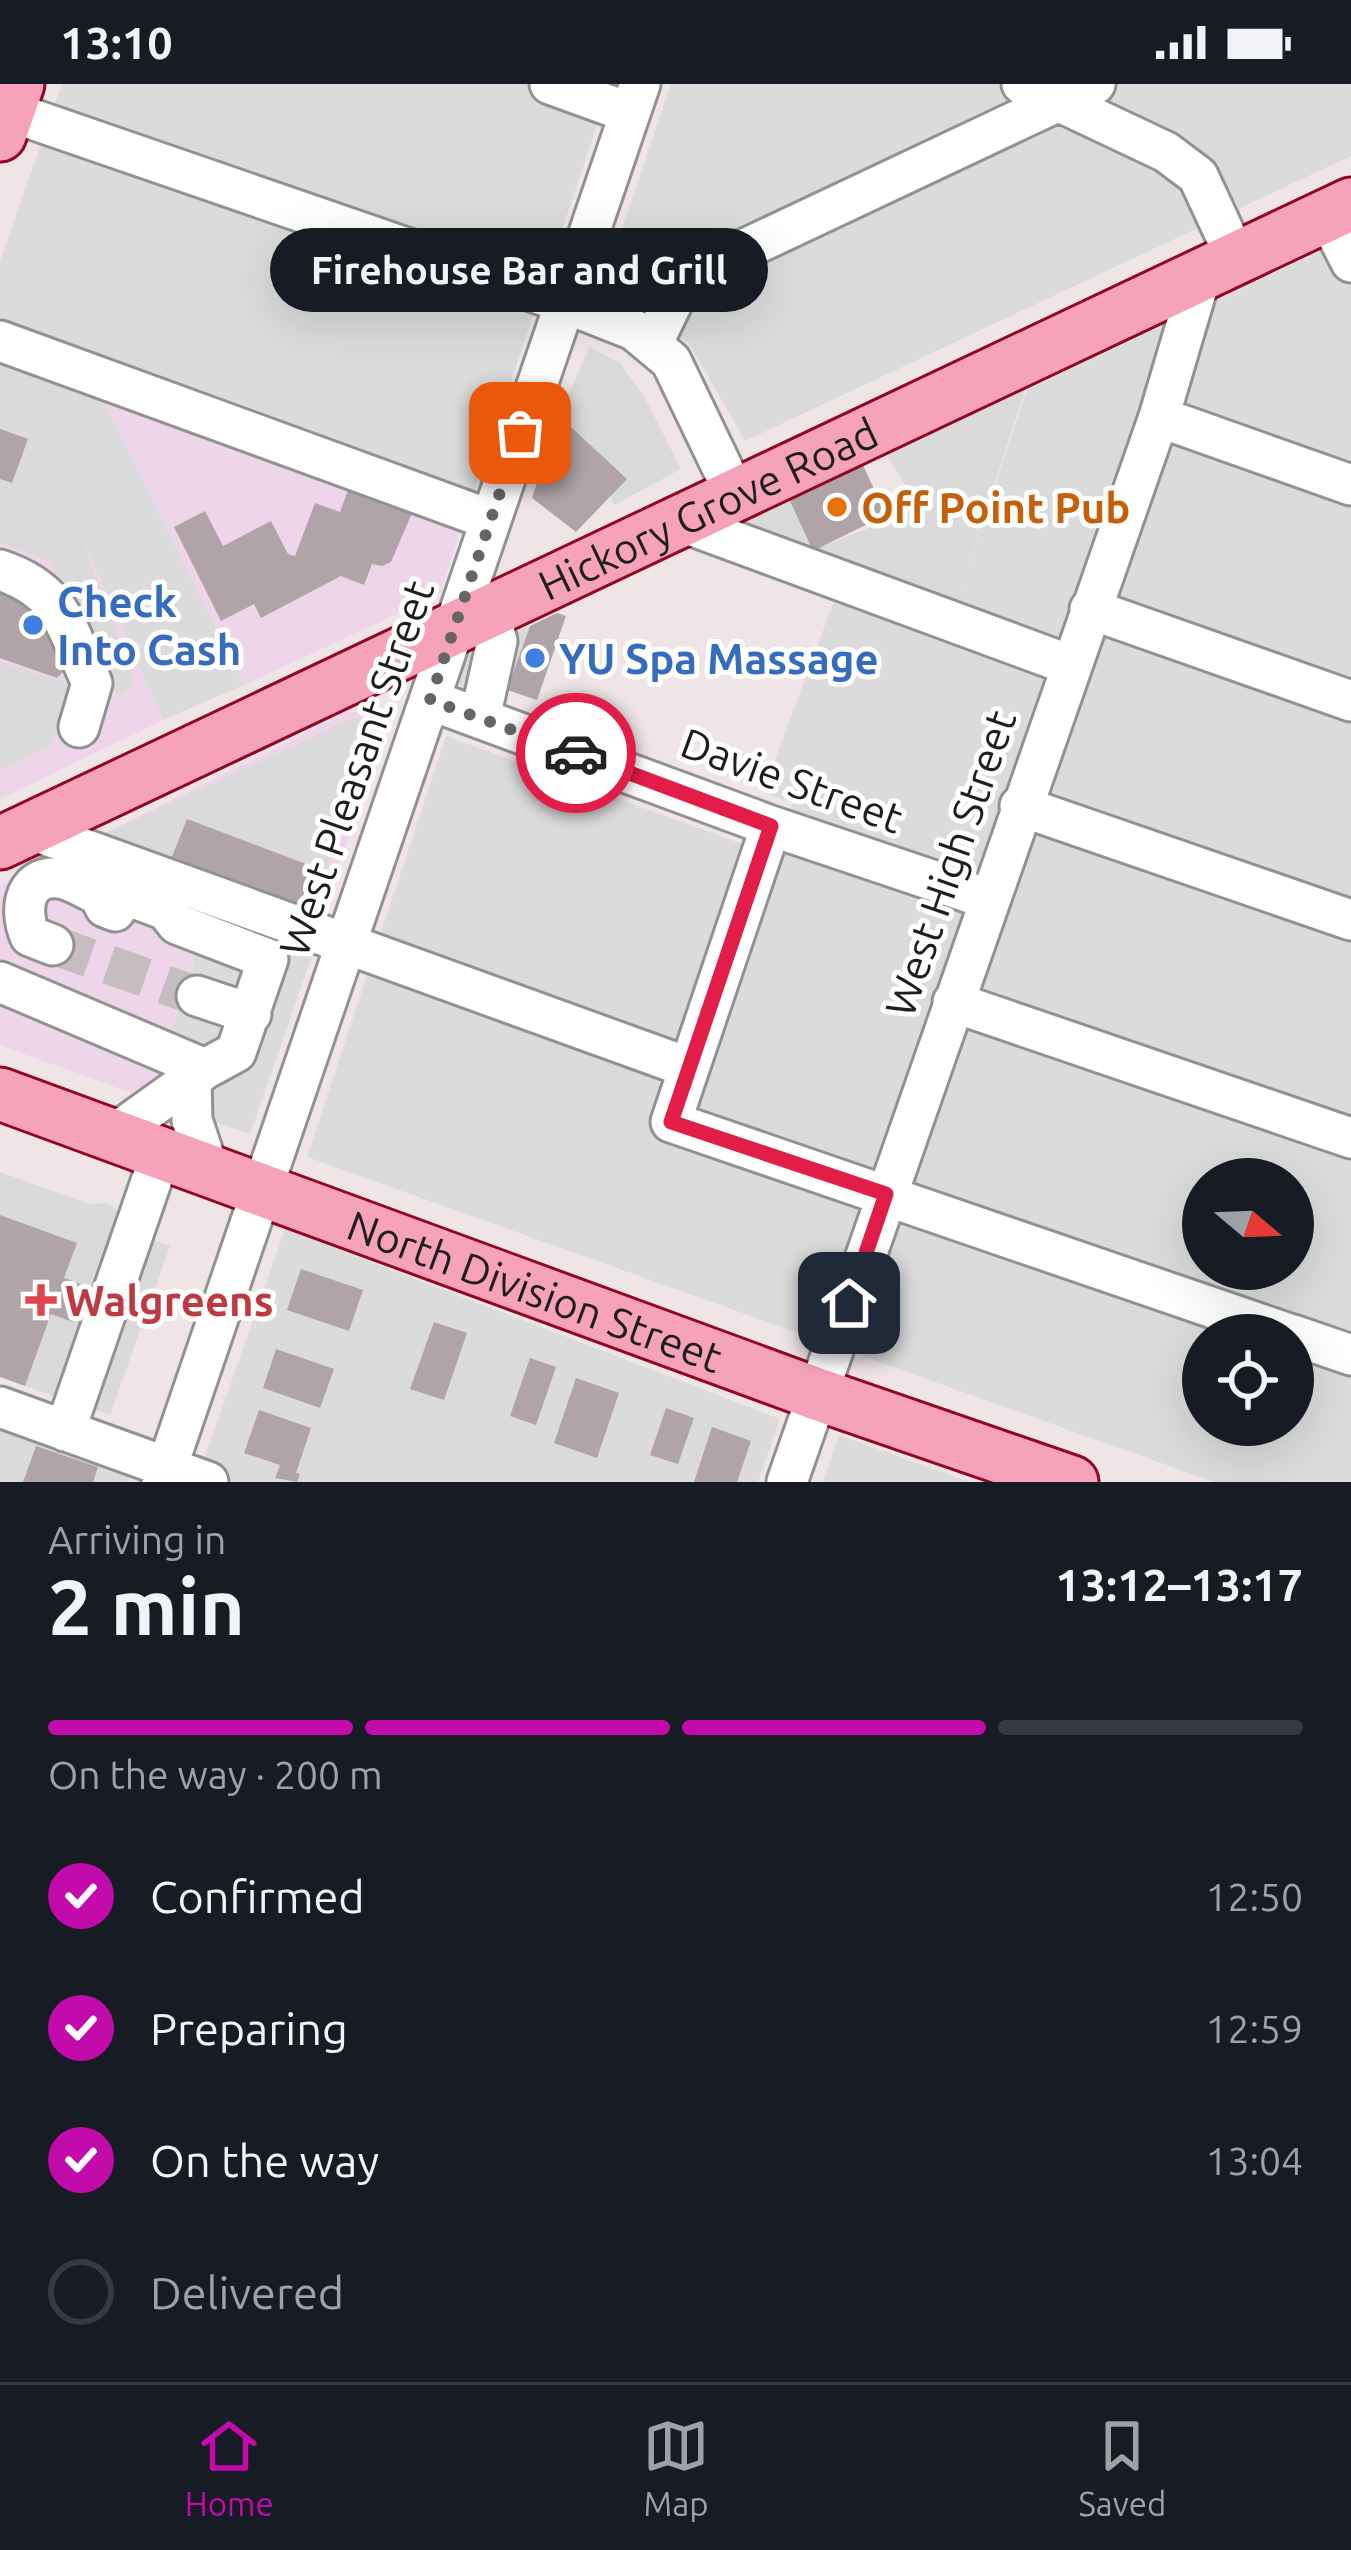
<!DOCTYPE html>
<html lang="en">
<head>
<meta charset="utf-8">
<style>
	:root { --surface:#171b24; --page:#242831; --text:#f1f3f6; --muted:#9ea1a6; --line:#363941; --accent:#c30aab }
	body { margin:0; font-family:Ubuntu,sans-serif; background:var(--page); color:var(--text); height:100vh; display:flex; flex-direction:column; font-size:45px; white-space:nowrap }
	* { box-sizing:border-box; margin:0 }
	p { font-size:39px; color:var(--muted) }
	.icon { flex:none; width:66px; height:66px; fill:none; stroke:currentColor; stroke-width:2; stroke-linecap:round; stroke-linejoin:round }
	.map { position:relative; height:1398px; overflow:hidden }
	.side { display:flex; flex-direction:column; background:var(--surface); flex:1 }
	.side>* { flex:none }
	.needle { width:78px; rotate:109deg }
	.buttons { position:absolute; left:1182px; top:1074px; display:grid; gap:24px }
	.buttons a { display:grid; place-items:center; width:132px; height:132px; border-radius:50%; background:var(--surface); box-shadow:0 12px 48px #0002; font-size:60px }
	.pin { position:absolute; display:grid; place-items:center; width:102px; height:102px; color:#fff; margin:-51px; border-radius:24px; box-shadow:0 6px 18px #0006 }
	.courier { position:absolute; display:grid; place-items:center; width:120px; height:120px; margin:-60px; border:9px solid #e11d48; border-radius:50%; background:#fff; color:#222; box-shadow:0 3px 15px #0007 }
	.bubble { position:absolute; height:84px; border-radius:42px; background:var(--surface); box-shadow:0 12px 48px #0002; font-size:39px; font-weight:700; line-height:84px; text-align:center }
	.head em { font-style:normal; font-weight:700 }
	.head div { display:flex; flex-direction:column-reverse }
	.head { display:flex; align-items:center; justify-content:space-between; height:204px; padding:0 48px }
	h1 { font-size:78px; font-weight:700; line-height:90px }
	.bar { display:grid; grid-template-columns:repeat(4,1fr); gap:18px 12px; align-content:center; height:144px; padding:0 48px }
	.bar i { height:15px; border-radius:9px; background:var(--line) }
	.bar .current { background:var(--accent) }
	.bar p { grid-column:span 4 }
	ol { padding:0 48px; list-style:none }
	li { display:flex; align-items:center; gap:36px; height:132px }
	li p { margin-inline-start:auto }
	li .icon { padding:12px; border-radius:50%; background:var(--accent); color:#fff; stroke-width:4 }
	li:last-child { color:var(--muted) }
	li i { width:66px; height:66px; border:6px solid var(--line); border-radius:50% }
	.status { display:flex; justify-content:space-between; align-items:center; height:84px; padding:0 60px; background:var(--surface); direction:ltr }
	.status svg { height:33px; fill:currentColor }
	.tabs { display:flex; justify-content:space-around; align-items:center; height:168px; border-top:3px solid var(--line); background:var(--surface); font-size:33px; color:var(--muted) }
	.tabs a { display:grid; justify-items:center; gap:6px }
	.tabs .current { color:var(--accent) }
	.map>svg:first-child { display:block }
	.residential { fill:#dcdbdc; fill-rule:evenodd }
	.commercial { fill:#efd5ea }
	.parking { fill:#dadada }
	.building { fill:#b0a4a9 }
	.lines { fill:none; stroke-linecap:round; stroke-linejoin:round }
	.minor-tunnel { stroke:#c5bdbf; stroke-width:39; stroke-dasharray:39 20; stroke-linecap:butt }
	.minor-casing { stroke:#929292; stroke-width:45 }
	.major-casing { stroke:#910723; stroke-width:57 }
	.minor { stroke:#fff; stroke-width:39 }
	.major { stroke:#f7a2bb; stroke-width:51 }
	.done { stroke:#676464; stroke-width:12; stroke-dasharray:0 21.6 }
	.route { stroke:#e11d48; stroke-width:15 }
	.food-dot { fill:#e8710a; stroke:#fff; stroke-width:4.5 }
	.shop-dot { fill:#3f7fe0; stroke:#fff; stroke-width:4.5 }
	.health-dot { fill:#e0444e; stroke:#fff; stroke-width:4.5 }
	.labels { text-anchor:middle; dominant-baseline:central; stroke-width:10; stroke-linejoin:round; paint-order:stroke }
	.street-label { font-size:42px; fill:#1e1e1e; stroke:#fff }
	.food-label { font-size:42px; font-weight:bold; fill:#c56008; stroke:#fff; text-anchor:start }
	.shop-label { font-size:42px; font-weight:bold; fill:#366cbe; stroke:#fff; text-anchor:start }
	.health-label { font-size:42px; font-weight:bold; fill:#be3a42; stroke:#fff; text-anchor:start }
</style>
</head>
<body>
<div class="status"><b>13:10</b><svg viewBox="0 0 49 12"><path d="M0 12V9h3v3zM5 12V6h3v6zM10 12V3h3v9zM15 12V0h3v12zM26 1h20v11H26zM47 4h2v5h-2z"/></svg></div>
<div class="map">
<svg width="1351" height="1398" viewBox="0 0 1351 1398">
	<rect width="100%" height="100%" fill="#efe5e7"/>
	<path class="residential" d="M62,0H611L472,413L83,274L244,601L163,636L81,453L0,424V177Z
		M671,0H1351V72L745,357L689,259L601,207Z
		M1351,153V1398H1214L307,1073L446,652L748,762L678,1051L793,719L763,708L837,509L946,548L1027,306ZM1203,1095H1293V1185H1203ZM1203,1251H1293V1341H1203Z
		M210,829L314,866L250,1050L148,1015Z
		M285,1145L780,1335L758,1398H196Z
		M0,1337L133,1384L128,1398H0Z
		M839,1351L970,1398H823Z"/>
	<path class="commercial" d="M96,301L464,434L440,510L244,601Z
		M0,424L81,453L163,636L0,715Z
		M350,627L390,635L320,836L219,800L148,1015L0,961V801Z"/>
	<path class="parking" d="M589,263L620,279L645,314L681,385L614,421L610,413L626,395L559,333Z
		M1027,300L946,549L704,460L789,415L813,466L894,434L907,404L885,368Z
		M55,361L128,385L86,443L33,422Z
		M0,424L81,453L135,599L119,615L49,477L0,459Z
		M530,542L503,624L464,611L456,591L469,570Z
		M0,578L74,601L49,662L0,687Z
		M356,633L376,644L315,818L301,816L313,782L187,735L169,780L91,756Z
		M0,1088L89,1120L109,1119L153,1156L170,1162L110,1331L25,1302L51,1230L86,1202L64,1194L76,1159L0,1131Z"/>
	<path class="building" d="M559,332L627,395L576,448L532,414Z
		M0,345L28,355L12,399L0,395Z
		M862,379L886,431L813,467L789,415Z
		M348,406L412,429L391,478L382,482L372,480L364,501L341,492L261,534L254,520L221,537L174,443L205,427L223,462L271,437L288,470L295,472L315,419L340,428Z
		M0,495L31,506L68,583L57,594L0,574Z
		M557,529L566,532L537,616L507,606L530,542Z
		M187,735L314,783L297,827L169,780Z
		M0,1131L77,1159L64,1194L87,1202L73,1238L51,1230L25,1302L0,1293Z
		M301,1185L363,1206L349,1247L287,1226Z
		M434,1238L467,1249L444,1316L410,1305Z
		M276,1265L334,1285L320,1324L263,1304Z
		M530,1274L556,1283L536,1341L510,1332Z
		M576,1294L619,1309L597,1374L554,1359Z
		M666,1324L694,1334L678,1380L650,1371Z
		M259,1326L311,1344L296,1389L300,1390L297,1398L275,1394L280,1381L244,1369Z
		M712,1343L751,1357L737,1398H694Z
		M36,1362L98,1383L93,1398H23Z"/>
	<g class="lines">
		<path class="minor-tunnel" d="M53,861L197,912"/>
		<g class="minor-casing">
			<path id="minor" d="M550,0L630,29
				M1022,0L1166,68L1198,92L1236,174
				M0,24L563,218L634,246L671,277L735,410
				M1327,131L1351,178
				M0,257L491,436
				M653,258L677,209L745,165L1095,0
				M1159,333L1351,401
				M679,437L1070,581
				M0,486C63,507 66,544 92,599L79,643
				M1090,525L1351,617
				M430,616L771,742L988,815
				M480,634L497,557L489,527
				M1020,722L1351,836
				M771,742L671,1038L1292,1251
				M29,745L687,983
				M99,811L112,806L166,826L177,840L268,875L236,968L205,985L113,1051
				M53,861L30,852C18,824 25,787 64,795C75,798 88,806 99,811L105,823L115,827
				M0,898L205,985
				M197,912L251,930
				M953,918L1351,1054
				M191,996L192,1036L209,1087
				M1293,1251L1351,1271
				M0,1323L208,1398
				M65,1347L161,1069
				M162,1398L640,0
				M787,1398L1159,333L1201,191"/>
		</g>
		<g class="major-casing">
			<g id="major">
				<path d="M0,51L18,0"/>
				<path id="s1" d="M0,759L1351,120"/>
				<path id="s2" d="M0,1010L817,1310L1072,1398"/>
			</g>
		</g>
		<use href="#minor" class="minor"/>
		<use href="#major" class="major"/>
	</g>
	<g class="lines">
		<path class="done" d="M520,349L430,616L576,669"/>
		<path class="route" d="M576,669L771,742L671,1038L886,1110L849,1219"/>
	</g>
	<circle class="food-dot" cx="837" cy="423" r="12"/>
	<g class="shop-dot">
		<circle cx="33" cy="541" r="12"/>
		<circle cx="535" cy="574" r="12"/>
	</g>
	<path class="health-dot" d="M35 1198h12v12h12v12h-12v12h-12v-12h-12v-12h12z"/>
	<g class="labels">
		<g class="street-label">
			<text stroke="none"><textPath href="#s1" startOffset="783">Hickory Grove Road</textPath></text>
			<text transform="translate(356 684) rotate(-71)">West Pleasant Street</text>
			<text transform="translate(792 696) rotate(20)">Davie Street</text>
			<text transform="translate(950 779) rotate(-71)">West High Street</text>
			<text stroke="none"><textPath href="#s2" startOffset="570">North Division Street</textPath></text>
		</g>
		<g class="food-label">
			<text x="861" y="423">Off Point Pub</text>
		</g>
		<g class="shop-label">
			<text x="57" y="517">Check<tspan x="57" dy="48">Into Cash</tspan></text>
			<text x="559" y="574">YU Spa Massage</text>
		</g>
		<g class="health-label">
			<text x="65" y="1216">Walgreens</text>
		</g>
	</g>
</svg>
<div class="buttons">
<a><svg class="needle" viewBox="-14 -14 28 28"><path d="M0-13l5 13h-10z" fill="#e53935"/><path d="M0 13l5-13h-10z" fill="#9ea1a6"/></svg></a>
<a><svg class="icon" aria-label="locate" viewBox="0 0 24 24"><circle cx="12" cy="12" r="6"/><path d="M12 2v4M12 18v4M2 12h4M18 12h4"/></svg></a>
</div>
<div class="pin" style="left:520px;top:349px;background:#ea580c"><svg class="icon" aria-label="bag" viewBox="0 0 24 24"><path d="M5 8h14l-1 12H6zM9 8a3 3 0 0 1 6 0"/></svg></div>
<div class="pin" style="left:849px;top:1219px;background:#1f2937"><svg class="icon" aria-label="home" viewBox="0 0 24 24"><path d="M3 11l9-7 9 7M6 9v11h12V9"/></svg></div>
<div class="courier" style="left:576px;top:669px"><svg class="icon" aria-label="car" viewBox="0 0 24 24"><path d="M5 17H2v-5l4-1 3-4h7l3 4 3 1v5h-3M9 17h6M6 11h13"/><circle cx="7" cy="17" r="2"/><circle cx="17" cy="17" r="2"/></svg></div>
<div class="bubble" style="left:270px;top:144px;width:498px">Firehouse Bar and Grill</div>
</div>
<section class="side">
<div class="head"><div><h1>2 min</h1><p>Arriving in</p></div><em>13:12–13:17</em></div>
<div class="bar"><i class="current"></i><i class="current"></i><i class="current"></i><i></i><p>On the way · 200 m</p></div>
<ol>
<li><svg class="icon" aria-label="check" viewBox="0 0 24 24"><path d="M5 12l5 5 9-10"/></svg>Confirmed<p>12:50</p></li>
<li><svg class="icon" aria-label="check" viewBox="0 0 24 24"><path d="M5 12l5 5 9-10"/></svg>Preparing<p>12:59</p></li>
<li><svg class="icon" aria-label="check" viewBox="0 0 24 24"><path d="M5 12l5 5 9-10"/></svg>On the way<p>13:04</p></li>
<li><i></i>Delivered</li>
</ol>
</section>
<nav class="tabs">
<a class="current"><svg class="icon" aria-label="home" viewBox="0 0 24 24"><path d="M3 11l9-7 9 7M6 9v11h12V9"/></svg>Home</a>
<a><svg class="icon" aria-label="map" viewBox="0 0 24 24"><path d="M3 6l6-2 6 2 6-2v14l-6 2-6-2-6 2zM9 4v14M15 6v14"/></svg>Map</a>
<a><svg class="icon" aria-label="saved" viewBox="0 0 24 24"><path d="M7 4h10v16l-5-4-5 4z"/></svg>Saved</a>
</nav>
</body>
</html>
